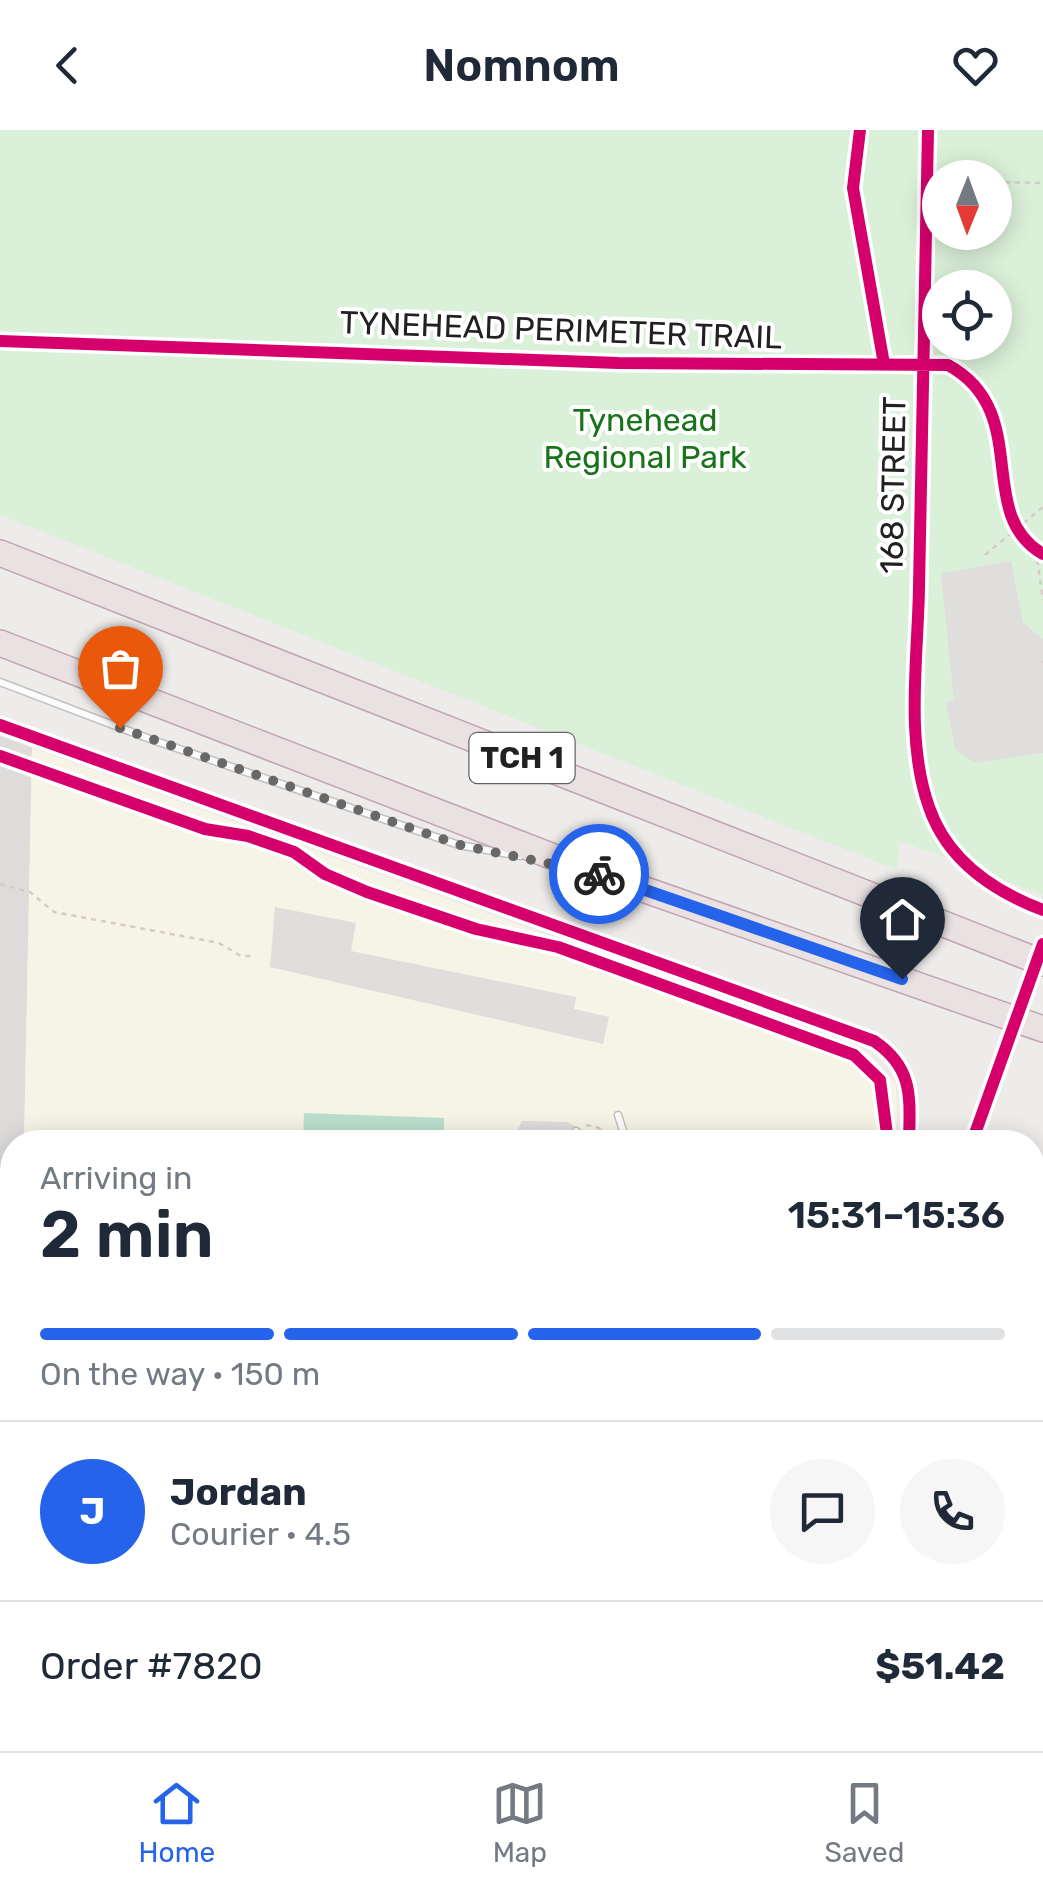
<!DOCTYPE html>
<html lang="en">
<head>
<meta charset="utf-8">
<style>
	:root { --surface:#fff; --page:#f6f6f7; --text:#1f2937; --muted:#747a83; --line:#e0e1e3; --accent:#2563eb }
	body { margin:0; font-family:Rubik,sans-serif; background:var(--page); color:var(--text); height:100vh; display:flex; flex-direction:column; font-size:38px; white-space:nowrap }
	* { box-sizing:border-box; margin:0 }
	p { font-size:32px; color:var(--muted) }
	.icon { flex:none; width:55px; height:55px; fill:none; stroke:currentColor; stroke-width:2; stroke-linecap:round; stroke-linejoin:round }
	.map { position:relative; flex:1; overflow:hidden }
	.panel { position:absolute; left:0px; top:1000px; width:1045px; height:622px; display:flex; flex-direction:column; background:var(--surface); border-radius:40px 40px 0 0; box-shadow:0 5px 25px #0003 }
	.panel>* { flex:none }
	.needle { width:65px; rotate:181deg }
	.tools { position:absolute; left:922px; top:30px; display:grid; gap:20px }
	.tools a { display:grid; place-items:center; width:90px; height:90px; border-radius:50%; background:var(--surface); box-shadow:0 5px 25px #0003; font-size:50px }
	.pin { position:absolute; display:grid; place-items:center; width:85px; height:85px; color:#fff; margin:-102px -42px; border-radius:50% 50% 50% 0; rotate:-45deg; box-shadow:0 0 10px #0007 }
	.pin .icon { rotate:45deg }
	.courier { position:absolute; display:grid; place-items:center; width:100px; height:100px; margin:-50px; border:8px solid #2563eb; border-radius:50%; background:#fff; color:#222; box-shadow:0 2px 12px #0007 }
	.summary em { font-style:normal; font-weight:600 }
	.summary div { display:flex; flex-direction:column-reverse }
	.summary { display:flex; align-items:center; justify-content:space-between; height:170px; padding:0 40px }
	h1 { font-size:65px; font-weight:600; line-height:75px }
	.bar { display:grid; grid-template-columns:repeat(4,1fr); gap:15px 10px; align-content:center; height:120px; padding:0 40px }
	.bar i { height:12px; border-radius:8px; background:var(--line) }
	.bar .selected { background:var(--accent) }
	.bar p { grid-column:span 4 }
	.line { display:flex; align-items:center; gap:25px; padding:0 40px; border-top:2px solid var(--line) }
	.line div { flex:1 }
	.round { display:grid; place-items:center; flex:none; width:105px; height:105px; border-radius:52px; background:var(--page) }
	header { display:flex; justify-content:space-between; align-items:center; height:130px; padding:0 40px; background:var(--surface); font-size:45px; font-weight:600 }
	.menu { display:flex; justify-content:space-around; align-items:center; height:140px; border-top:2px solid var(--line); background:var(--surface); font-size:28px; color:var(--muted) }
	.menu a { display:grid; justify-items:center; gap:5px }
	.menu .selected { color:var(--accent) }
	.map>svg:first-child { display:block }
	.residential { fill:#dedcdb }
	.education { fill:#f6f4e7 }
	.grass { fill:url(#grass-tufts) }
	.park { fill:#dbf0d9; fill-rule:evenodd }
	.pitch { fill:#bae0cd }
	.parking { fill:#dfdedd }
	.lines { fill:none; stroke-linecap:round; stroke-linejoin:round }
	.service-casing { stroke:#c2c1c0; stroke-width:9 }
	.minor-casing { stroke:#c2c1c0; stroke-width:15 }
	.tertiary-casing { stroke:#c2c1c0; stroke-width:18 }
	.motorway-casing { stroke:#c0a4af; stroke-width:28 }
	.path { stroke:#d6cac9; stroke-width:2.5; stroke-dasharray:5 5; stroke-linecap:butt }
	.service { stroke:#fcfcfc; stroke-width:6 }
	.minor { stroke:#fcfcfc; stroke-width:12 }
	.tertiary { stroke:#fcfcfc; stroke-width:15 }
	.motorway { stroke:#eae1e3; stroke-width:25 }
	.cycleway-casing { stroke:#fff; stroke-width:19 }
	.cycleway { stroke:#d6006c; stroke-width:12 }
	.done { stroke:#696867; stroke-width:10; stroke-dasharray:0 18 }
	.route { stroke:#2563eb; stroke-width:12 }
	.labels { text-anchor:middle; dominant-baseline:central; stroke-width:8; stroke-linejoin:round; paint-order:stroke }
	.shield { fill:#fff; stroke:#646464; stroke-width:2.5 }
	.shield-label { font-size:30px; font-weight:bold; fill:#212121 }
	.street-label { font-size:32px; fill:#212121; stroke:#fff }
	.park-label { font-size:32px; fill:#197419; stroke:#fff }
</style>
</head>
<body>
<header><svg class="icon" aria-label="back" viewBox="0 0 24 24"><path d="M15 5l-7 7 7 7"/></svg>Nomnom<svg class="icon" aria-label="heart" viewBox="0 0 24 24"><path d="M12 20l-8-8c-3-5 5-10 8-4 3-6 11-1 8 4z"/></svg></header>
<div class="map">
<svg width="1043" height="1621" viewBox="0 0 1043 1621">
	<defs>
		<pattern id="grass-tufts" width="24" height="20" patternUnits="userSpaceOnUse" patternTransform="scale(2.5)"><rect width="24" height="20" fill="#dee8cd"/><path d="M3 7l-1-3M5 7V3M7 7l1-3M15 17l-1-3M17 17v-4M19 17l1-3" fill="none" stroke="#bec7b0"/></pattern>
	</defs>
	<rect width="100%" height="100%" fill="#eeecea"/>
	<path class="residential" d="M0,606L32,618L24,1012H12V1610H887V1621H0Z
		M1033,1246H1043V1527H1032Z
		M1033,1543H1043V1621H912V1610H1032Z"/>
	<path class="education" d="M32,618L868,922L896,955L897,1012H24Z"/>
	<path class="grass" d="M1033,1044L1043,1052V1147H1033Z"/>
	<path class="park" d="M0,0H1043V765L900,711L897,740L0,385ZM940,48H995V102H940ZM940,158H995V212H940Z"/>
	<path class="pitch" d="M304,983L444,988V1012H303Z"/>
	<path class="parking" d="M1011,431L1023,493L1043,509V623L975,633L955,619L946,572L954,571L941,443Z
		M275,777L356,793L351,821L576,867L574,879L609,887L603,914L270,837Z
		M522,991L567,992L595,1006V1012H511Z"/>
	<g class="lines">
		<g class="service-casing">
			<path id="service" d="M0,552L150,609L459,715L520,726
				M618,985L626,1010L636,1012
				M576,1001V1012"/>
		</g>
		<g class="minor-casing">
			<path id="minor" d="M928,0C925,152 922,305 919,457C918,527 905,610 929,677C947,730 993,761 1043,780
				M1032,1236H1043
				M1032,1536H1043"/>
		</g>
		<g class="tertiary-casing">
			<path id="tertiary" d="M0,595L874,911C914,938 910,968 909,1012
				M901,1621L902,1610"/>
		</g>
		<g class="motorway-casing">
			<path id="motorway" d="M0,423L1043,833
				M0,513L577,736L1043,899"/>
		</g>
		<path class="path" d="M995,52L1043,53
			M1036,420L1043,470
			M985,425L1043,377
			M1042,532H1043
			M0,754L30,762L54,782L219,813L241,826H255
			M586,995L599,998V1012
			M600,999L614,1012"/>
		<use href="#service" class="service"/>
		<use href="#minor" class="minor"/>
		<use href="#tertiary" class="tertiary"/>
		<use href="#motorway" class="motorway"/>
		<g class="cycleway-casing">
			<path id="cycleway" d="M860,0L853,58L884,234
				M928,0C925,152 922,305 919,457C918,527 905,610 929,677C947,730 993,761 1043,780
				M0,211L618,233L948,235C1034,282 973,384 1043,424
				M0,595L874,911C914,938 910,968 909,1012
				M0,626L205,699L248,706L294,722L325,744L367,762L476,799L558,817L854,925L880,950L888,1012
				M972,1012L1043,814"/>
		</g>
		<use href="#cycleway" class="cycleway"/>
	</g>
	<g class="lines">
		<path class="done" d="M120,598L460,715L599,744"/>
		<path class="route" d="M599,744L902,849"/>
	</g>
	<g class="labels">
		<rect class="shield" x="469.5" y="603" width="105" height="50" rx="8"/>
		<g class="shield-label">
			<text x="522" y="628">TCH 1</text>
		</g>
		<g class="street-label">
			<text transform="translate(561 200) rotate(2)">TYNEHEAD PERIMETER TRAIL</text>
			<text transform="translate(893 355) rotate(-89)">168 STREET</text>
		</g>
		<g class="park-label">
			<text x="645" y="290">Tynehead<tspan x="645" dy="37">Regional Park</tspan></text>
		</g>
	</g>
</svg>
<div class="tools">
<a><svg class="needle" viewBox="-14 -14 28 28"><path d="M0-13l5 13h-10z" fill="#e53935"/><path d="M0 13l5-13h-10z" fill="#747a83"/></svg></a>
<a><svg class="icon" aria-label="locate" viewBox="0 0 24 24"><circle cx="12" cy="12" r="6"/><path d="M12 2v4M12 18v4M2 12h4M18 12h4"/></svg></a>
</div>
<div class="pin" style="left:120px;top:598px;background:#ea580c"><svg class="icon" aria-label="bag" viewBox="0 0 24 24"><path d="M5 8h14l-1 12H6zM9 8a3 3 0 0 1 6 0"/></svg></div>
<div class="pin" style="left:902px;top:849px;background:#1f2937"><svg class="icon" aria-label="home" viewBox="0 0 24 24"><path d="M3 11l9-7 9 7M6 9v11h12V9"/></svg></div>
<div class="courier" style="left:599px;top:744px"><svg class="icon" aria-label="bike" viewBox="0 0 24 24"><circle cx="6" cy="16" r="4"/><circle cx="18" cy="16" r="4"/><path d="M6 16l4-8h5l3 8M10 8l3 8H6M13 5h3"/></svg></div>
<section class="panel">
<div class="summary"><div><h1>2 min</h1><p>Arriving in</p></div><em>15:31–15:36</em></div>
<div class="bar"><i class="selected"></i><i class="selected"></i><i class="selected"></i><i></i><p>On the way · 150 m</p></div>
<div class="line" style="height:180px"><b class="round" style="background:var(--accent);color:#fff">J</b><div><b>Jordan</b><p>Courier · 4.5</p></div><a class="round"><svg class="icon" aria-label="chat" viewBox="0 0 24 24"><path d="M4 5h16v11H9l-5 4z"/></svg></a><a class="round"><svg class="icon" aria-label="phone" viewBox="0 0 24 24"><path d="M5 4h4l2 5-3 2q2 4 5 5l2-3 5 2v4C11 20 4 13 5 4z"/></svg></a></div>
<div class="line" style="height:130px"><div>Order #7820</div><b>$51.42</b></div>
</section>
</div>
<nav class="menu">
<a class="selected"><svg class="icon" aria-label="home" viewBox="0 0 24 24"><path d="M3 11l9-7 9 7M6 9v11h12V9"/></svg>Home</a>
<a><svg class="icon" aria-label="map" viewBox="0 0 24 24"><path d="M3 6l6-2 6 2 6-2v14l-6 2-6-2-6 2zM9 4v14M15 6v14"/></svg>Map</a>
<a><svg class="icon" aria-label="saved" viewBox="0 0 24 24"><path d="M7 4h10v16l-5-4-5 4z"/></svg>Saved</a>
</nav>
</body>
</html>
